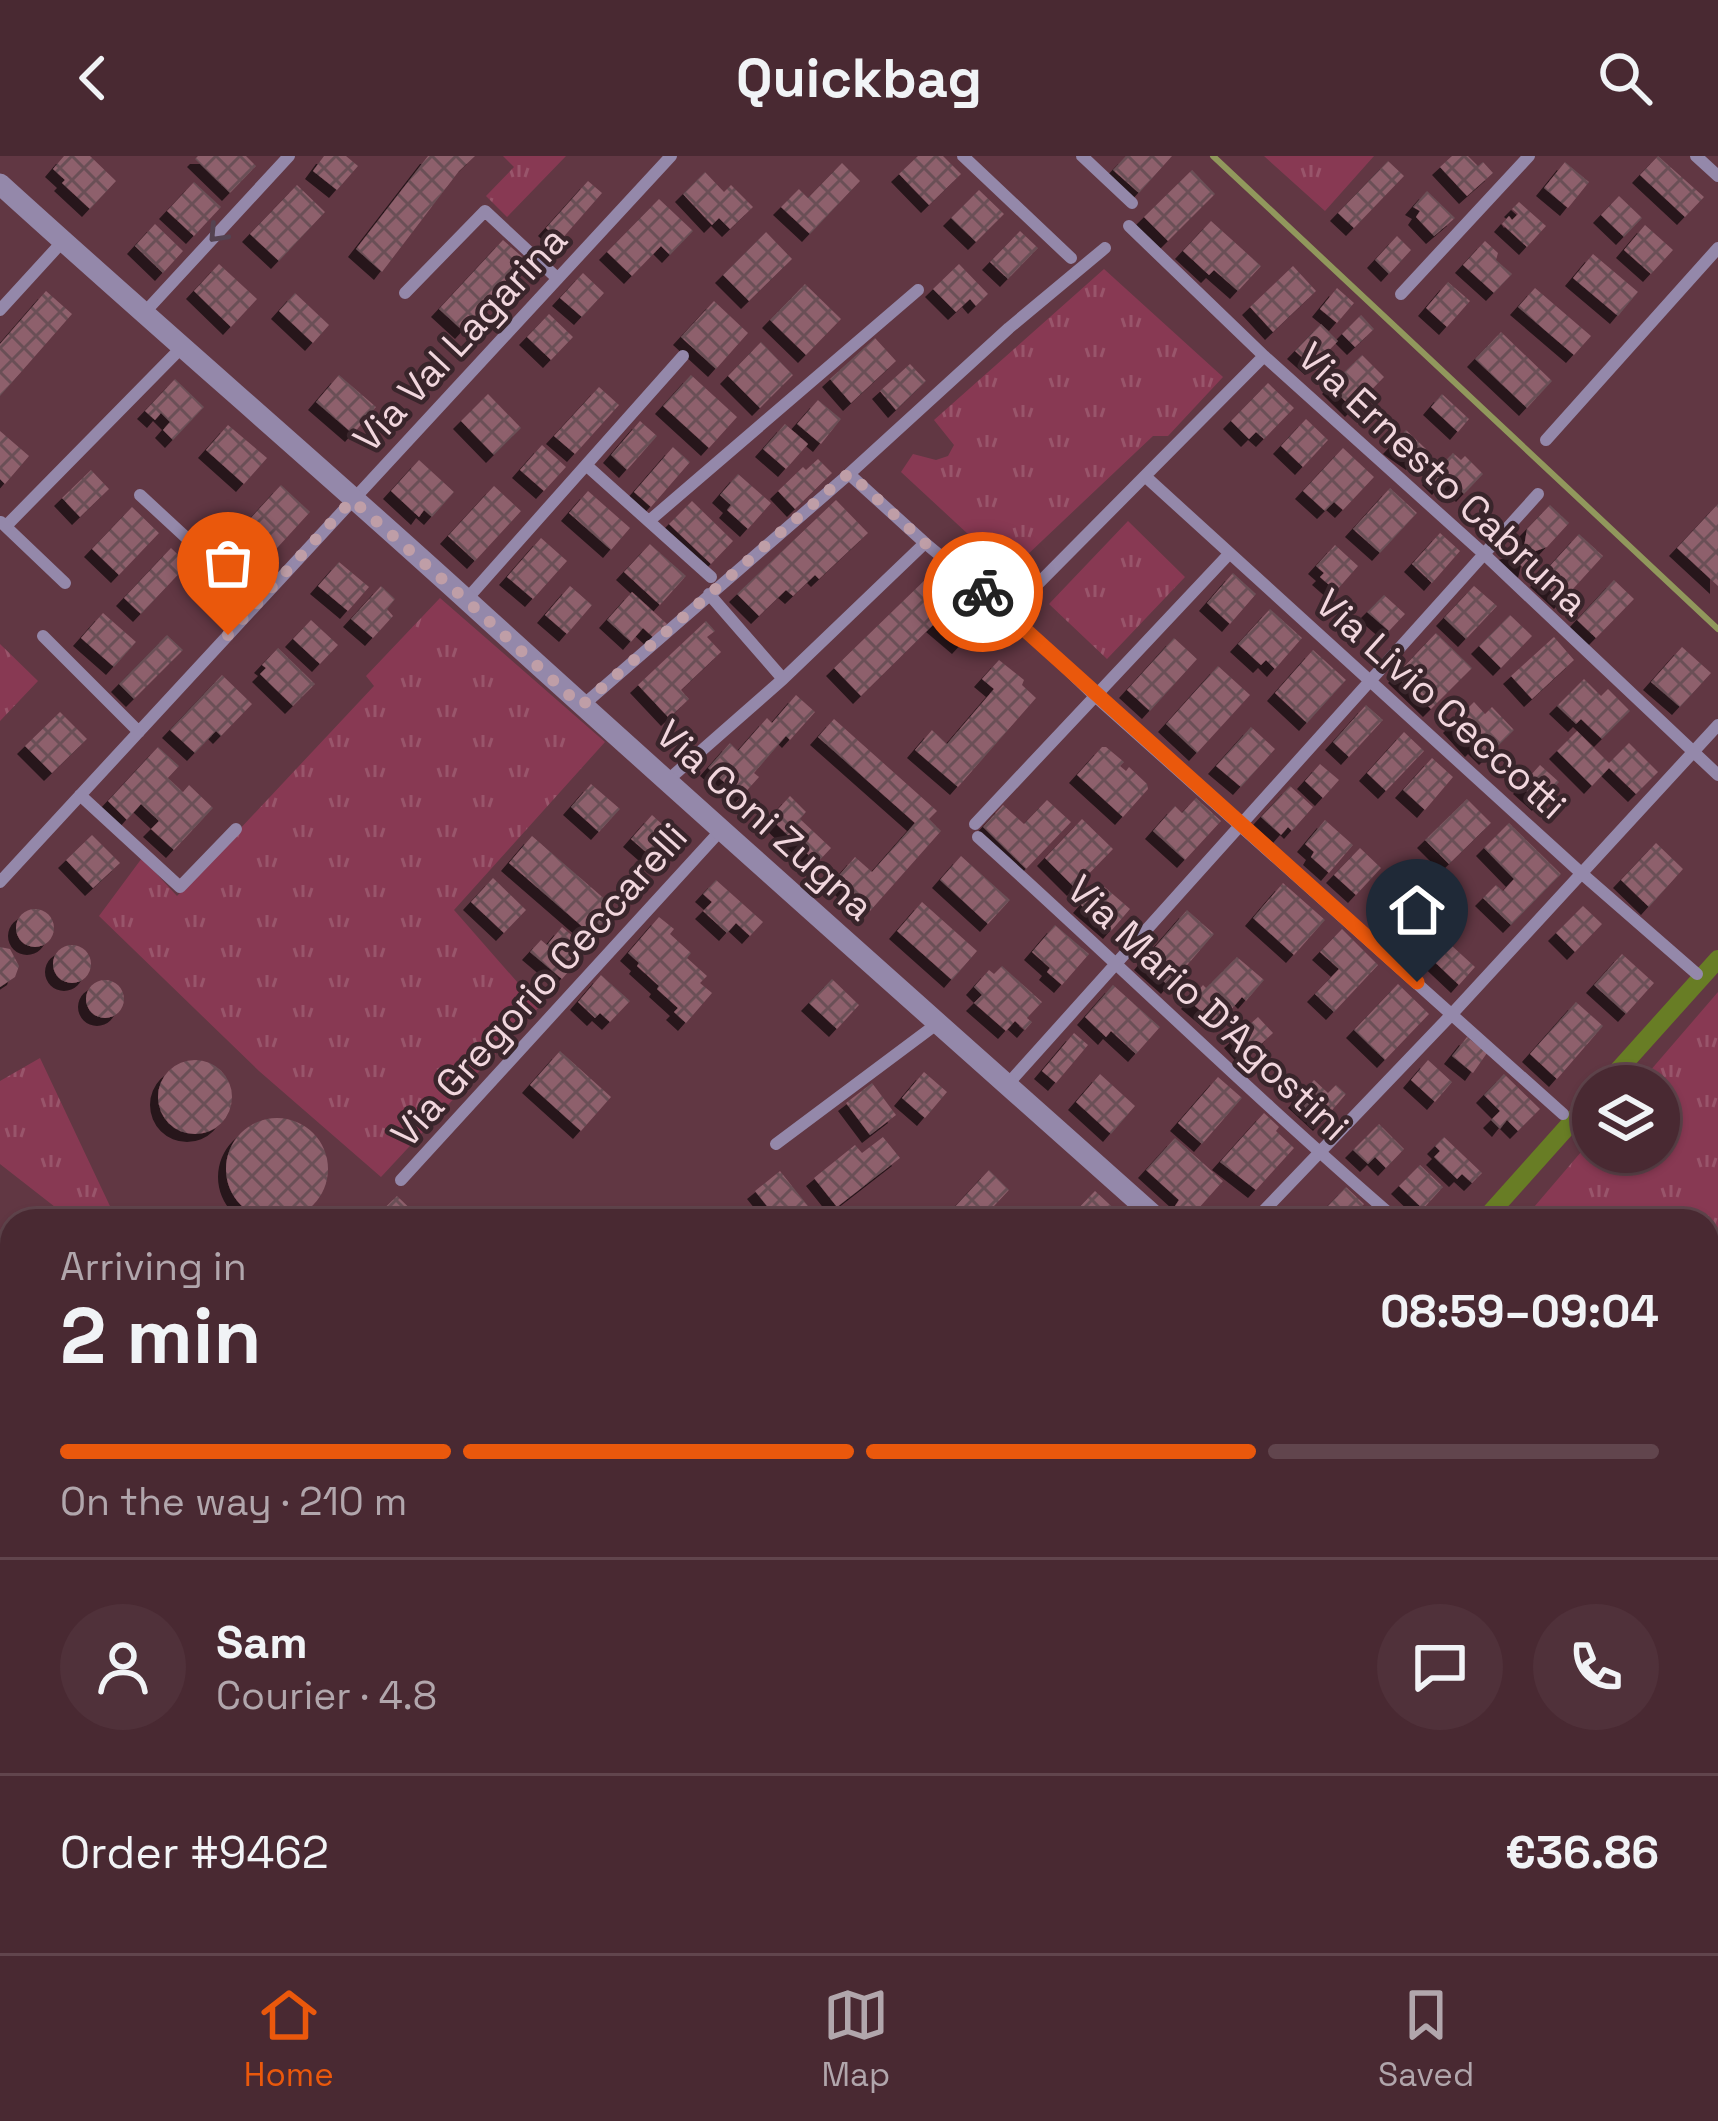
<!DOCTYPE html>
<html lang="en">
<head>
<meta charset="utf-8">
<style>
	:root { --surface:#492932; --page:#50313a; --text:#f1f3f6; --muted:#b1a6ac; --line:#61454d; --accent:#ea580c }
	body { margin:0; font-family:"Space Grotesk",sans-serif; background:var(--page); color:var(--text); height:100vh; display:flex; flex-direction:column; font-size:45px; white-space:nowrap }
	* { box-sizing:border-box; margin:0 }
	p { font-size:39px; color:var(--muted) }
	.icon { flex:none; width:66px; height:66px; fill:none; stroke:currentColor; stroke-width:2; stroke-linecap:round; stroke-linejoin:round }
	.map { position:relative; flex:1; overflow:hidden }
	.side { position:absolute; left:0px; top:1053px; width:1719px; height:744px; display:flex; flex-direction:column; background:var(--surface); border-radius:36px 36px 0 0; box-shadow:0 3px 9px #0004,0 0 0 3px var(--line) }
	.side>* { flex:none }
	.controls { position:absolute; left:1572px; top:909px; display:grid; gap:24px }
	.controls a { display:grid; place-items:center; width:108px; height:108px; border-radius:50%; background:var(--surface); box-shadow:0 3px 9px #0004,0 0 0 3px var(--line); font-size:60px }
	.pin { position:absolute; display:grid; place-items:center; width:102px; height:102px; color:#fff; margin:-123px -51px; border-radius:50% 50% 50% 0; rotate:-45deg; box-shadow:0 0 12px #0007 }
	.pin .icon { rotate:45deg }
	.courier { position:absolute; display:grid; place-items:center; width:120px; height:120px; margin:-60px; border:9px solid #ea580c; border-radius:50%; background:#fff; color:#222; box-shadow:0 3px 15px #0007 }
	.overview em { font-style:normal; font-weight:700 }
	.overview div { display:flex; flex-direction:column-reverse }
	.overview { display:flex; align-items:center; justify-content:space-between; height:204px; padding:0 60px }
	h1 { font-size:78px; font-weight:700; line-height:90px }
	.bar { display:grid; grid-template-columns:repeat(4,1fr); gap:18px 12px; align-content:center; height:144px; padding:0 60px }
	.bar i { height:15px; border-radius:9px; background:var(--line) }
	.bar .on { background:var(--accent) }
	.bar p { grid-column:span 4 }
	.line { display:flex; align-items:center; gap:30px; padding:0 60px; border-top:3px solid var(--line) }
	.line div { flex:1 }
	.round { display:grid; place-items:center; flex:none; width:126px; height:126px; border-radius:63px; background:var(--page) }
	header { display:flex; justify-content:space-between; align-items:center; height:156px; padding:0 60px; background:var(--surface); font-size:54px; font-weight:700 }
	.menu { display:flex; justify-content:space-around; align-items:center; height:168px; border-top:3px solid var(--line); background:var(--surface); font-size:33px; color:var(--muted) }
	.menu a { display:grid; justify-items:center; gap:6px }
	.menu .on { color:var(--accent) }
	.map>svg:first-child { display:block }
	.grass { fill:url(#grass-tufts) }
	.water { fill:url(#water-waves); stroke:#91985c; stroke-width:3 }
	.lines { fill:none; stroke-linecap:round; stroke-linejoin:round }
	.stream { stroke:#91985c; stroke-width:6 }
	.canal { stroke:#687d25; stroke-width:18 }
	.building { fill:url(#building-cross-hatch); filter:url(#shadow) }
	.service { stroke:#9488aa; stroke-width:9 }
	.minor { stroke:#9488aa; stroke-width:12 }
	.tertiary { stroke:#9488aa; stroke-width:21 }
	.oneway { stroke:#544351 }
	.done { stroke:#bf9ea7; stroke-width:12; stroke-dasharray:0 21.6 }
	.route { stroke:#ea580c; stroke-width:15 }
	.labels { text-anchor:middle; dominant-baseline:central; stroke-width:9; stroke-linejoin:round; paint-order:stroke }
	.street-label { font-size:39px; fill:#f1d6dd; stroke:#39252b }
</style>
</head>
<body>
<header><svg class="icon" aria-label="back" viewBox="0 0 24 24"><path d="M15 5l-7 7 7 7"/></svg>Quickbag<svg class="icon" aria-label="search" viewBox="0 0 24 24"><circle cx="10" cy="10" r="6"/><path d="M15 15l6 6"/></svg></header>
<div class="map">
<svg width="1718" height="1797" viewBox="0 0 1718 1797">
	<defs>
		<pattern id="grass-tufts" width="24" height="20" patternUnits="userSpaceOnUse" patternTransform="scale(3)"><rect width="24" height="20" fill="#883953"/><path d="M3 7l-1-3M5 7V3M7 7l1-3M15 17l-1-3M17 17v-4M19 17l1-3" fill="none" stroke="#99556b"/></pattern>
		<pattern id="water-waves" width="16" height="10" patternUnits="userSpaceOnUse" patternTransform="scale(3)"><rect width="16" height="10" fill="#687d25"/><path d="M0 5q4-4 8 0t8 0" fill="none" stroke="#5b6531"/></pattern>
		<pattern id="building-cross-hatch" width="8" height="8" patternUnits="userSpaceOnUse" patternTransform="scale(3)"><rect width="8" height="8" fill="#8e606c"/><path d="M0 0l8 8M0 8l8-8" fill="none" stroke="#6b5057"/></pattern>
		<filter id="shadow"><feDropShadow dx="-8" dy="8" stdDeviation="0" flood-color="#0009"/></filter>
	</defs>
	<rect width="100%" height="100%" fill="#613743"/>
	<path class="grass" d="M503,0H566L507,61L486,40L514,11Z
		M1264,0H1374L1325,55Z
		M1104,113L1223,221L1168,280H1153L1009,416L901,316L913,298L936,304L948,300L954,289L934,264Z
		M1128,365L1185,421L1107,503L1049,448Z
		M440,442L605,586L454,754L539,851L381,1021L259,915L99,760L142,702L177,740L374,530L366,520Z
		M0,488L38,525L0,565Z
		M1718,836V1539L1707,1542V1065H1522L1593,982V996H1659V930H1637Z
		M40,902L117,1065H73L0,1008V925Z
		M1718,1573V1797H1618L1615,1785H1707V1577Z"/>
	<path class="water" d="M0,1386L12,1443V1785H46L47,1797H0Z"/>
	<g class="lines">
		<path class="stream" d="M1213,0L1718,473"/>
		<path class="canal" d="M1604,930L1718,803
			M1483,1065L1593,942
			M808,1797L819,1785"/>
	</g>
	<path class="building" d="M64,0H90L116,25L90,53L62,27L65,24L53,13Z
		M198,0H246L256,10L230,37L195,3Z
		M324,0H346L358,10L337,34L313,15Z
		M428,0H475L459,15L382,116L356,93Z
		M918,0H943L961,18L929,49L899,18Z
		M1126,0H1172L1139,37L1113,14Z
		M1452,0H1468L1478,10L1483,6L1493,17L1467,40L1440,11Z
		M1658,0L1704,41L1685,61L1640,19Z
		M1388,5L1404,20L1354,72L1338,57Z
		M1565,6L1589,26L1568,52L1544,32Z
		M842,7L860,25L810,78L781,51L799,33L808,42Z
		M1192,14L1215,38L1168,85L1144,61Z
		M705,16L724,36L731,29L753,51L730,73L719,62L712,69L683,38Z
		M588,25L602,37L560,85L546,72Z
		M194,26L221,51L194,80L167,55Z
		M297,29L325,56L279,105L250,78Z
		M979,34L1004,58L976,86L951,62Z
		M1427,35L1455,62L1434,80L1416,61L1420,55L1413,51Z
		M1619,40L1642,62L1624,81L1601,59Z
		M659,43L693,75L670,99L661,90L632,120L607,96Z
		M1519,46L1546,70L1527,91L1502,68L1509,60L1512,64L1518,58L1512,53Z
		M1211,65L1261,110L1238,135L1214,114L1209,119L1183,95Z
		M155,68L183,95L163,117L135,90Z
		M1645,69L1673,94L1651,118L1624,94Z
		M1020,75L1038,92L1008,123L990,106Z
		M766,76L792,103L749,145L723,119Z
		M1397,80L1411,94L1389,118L1375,104Z
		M503,84L527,105L463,175L439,153Z
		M1485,85L1498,97L1496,104L1512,118L1494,137L1463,109Z
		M1593,98L1638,136L1618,160L1573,122Z
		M219,108L257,143L231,171L194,135Z
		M959,108L988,138L976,150L970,143L956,156L933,133Z
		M1293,110L1316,135L1273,176L1250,151Z
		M583,117L604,137L582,161L560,142Z
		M1448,126L1470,145L1447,171L1426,152Z
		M805,128L841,163L806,199L770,164Z
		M1337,132L1354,147L1337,167L1320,153Z
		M1535,132L1591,180L1574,199L1518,151Z
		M46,135L72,158L0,240V188Z
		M295,137L329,169L313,187L279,155Z
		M714,145L748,177L716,213L681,181Z
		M549,158L573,181L551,204L527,181Z
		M1361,159L1374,173L1355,191L1342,178Z
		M1321,168L1338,185L1313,211L1295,195Z
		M1501,176L1552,225L1527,252L1475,203Z
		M875,182L896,205L851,247L830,223Z
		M761,186L793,219L760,252L728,220Z
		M1362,199L1384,221L1353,253L1330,230Z
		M910,208L926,225L896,254L880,235Z
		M339,219L376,251L353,278L316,246Z
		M691,219L737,261L709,292L663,250Z
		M175,223L204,251L173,284L163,274L170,266L161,257L155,264L145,255Z
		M1268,227L1294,252L1264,283L1256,276L1249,283L1231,265Z
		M599,231L619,249L575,298L554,280Z
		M488,238L521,272L494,299L461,265Z
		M1442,238L1469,263L1458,276L1431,251Z
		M818,244L841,263L821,288L797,268Z
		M1306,263L1328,284L1303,311L1281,290Z
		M640,265L657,280L627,314L611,299Z
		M785,268L808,288L786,313L763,293Z
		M228,269L267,302L244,328L206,294Z
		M1406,274L1426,293L1414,306L1391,290Z
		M0,275L29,300L5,328L0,323Z
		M542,289L566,311L544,335L520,314Z
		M673,291L690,306L651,351L634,336Z
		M1343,292L1374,321L1343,354L1334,346L1325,355L1303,335Z
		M1453,297L1461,304L1465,300L1483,318L1464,338L1448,322L1440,331L1430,321Z
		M818,303L832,317L795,353L778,335L803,311L806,314Z
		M419,304L454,336L432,361L424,354L419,361L391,335Z
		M91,314L109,333L80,361L62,342Z
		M738,318L771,347L748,373L727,354L731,349L720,339Z
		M281,329L310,356L256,415L227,388Z
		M494,330L521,355L475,405L448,380Z
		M1390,332L1417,357L1380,397L1353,373Z
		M588,335L630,372L611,394L569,357Z
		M836,344L868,377L819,423L815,419L793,440L786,434L759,460L737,438Z
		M692,345L733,385L711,408L669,368Z
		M1718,348V430L1677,392Z
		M1550,349L1569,367L1547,391L1530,397L1526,414L1506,396L1524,391L1527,373Z
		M132,351L159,377L119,419L92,393Z
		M1440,377L1460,395L1432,427L1412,408Z
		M1579,378L1603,400L1562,445L1538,423Z
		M541,382L567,405L533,443L507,421Z
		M650,388L686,420L660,449L624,416Z
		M1335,389L1358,410L1336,435L1320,421L1324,417L1316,410Z
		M171,392L188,408L141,458L124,442Z
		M339,406L369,431L348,455L318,430Z
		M1233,417L1256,438L1230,468L1207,447Z
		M929,420L982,466L960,490L934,468L861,540L834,512Z
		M1614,424L1634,443L1596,482L1577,464Z
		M381,430L395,443L387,453L393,460L373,482L351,463Z
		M570,430L592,449L567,478L545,459Z
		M1474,430L1497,450L1466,483L1444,462Z
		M632,436L667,468L654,482L643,472L631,486L607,464Z
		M1384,439L1405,458L1389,475L1367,456Z
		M1270,453L1302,482L1275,513L1266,504L1261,509L1238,488Z
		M103,457L136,486L114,511L81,482Z
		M1510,459L1532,480L1501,512L1479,490Z
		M311,464L338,489L320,508L293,483Z
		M706,465L715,475L707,481L721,496L681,534L689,543L669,562L638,529Z
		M1436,477L1472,512L1431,553L1396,519Z
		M167,479L183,494L134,543L119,528Z
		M1554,481L1574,504L1532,543L1511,520Z
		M1174,482L1197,503L1150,555L1127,534Z
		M1682,491L1711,517L1680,551L1651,526Z
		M278,492L315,528L293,550L260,518L266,512L262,509Z
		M1313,494L1346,524L1307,567L1275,537Z
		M999,504L1024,524L1022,529L1036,542L958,631L915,594L932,574L947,588L994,533L982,523Z
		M1218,510L1250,539L1197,597L1166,568Z
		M222,519L252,548L221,580L216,575L195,597L170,574Z
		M1584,523L1601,540L1608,533L1630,555L1602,583L1581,563L1576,568L1557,550Z
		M796,539L815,556L790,584L786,580L754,617L759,621L741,641L708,612L730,587L738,595L767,562L772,567Z
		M1474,546L1485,558L1492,551L1514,574L1487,601L1476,590L1473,593L1451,569Z
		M1366,549L1383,564L1349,601L1333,586Z
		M60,556L87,583L52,617L25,590Z
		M834,563L937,655L929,663L941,675L870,755L835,724L855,701L872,716L915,667L818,581Z
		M1251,571L1275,593L1241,631L1216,610Z
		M1577,575L1609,607L1629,587L1658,616L1636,638L1609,612L1592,630L1557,595Z
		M1404,576L1424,595L1386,635L1367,617Z
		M158,591L179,610L168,622L183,636L189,629L213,652L174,694L151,673L159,665L141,648L127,664L108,645Z
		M1102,591H1106L1124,606L1120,610L1126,615L1129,611L1147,628L1148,633L1123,661L1077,619Z
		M1432,602L1453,621L1425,654L1403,634Z
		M1320,608L1339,624L1323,642L1305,625Z
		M1540,609L1559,626L1540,647L1521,630Z
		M591,628L620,653L599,676L571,651Z
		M1290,630L1313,651L1292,675L1288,671L1281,679L1261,661Z
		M790,640L806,656L800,663L831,692L817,707L770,662Z
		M1196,642L1221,665L1185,704L1153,675L1175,650L1182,657Z
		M1467,643L1491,667L1449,708L1425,684Z
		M1047,644L1071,666L1026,713L983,671L1003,649L1024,668Z
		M652,659L675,680L654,703L631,683Z
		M1082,663L1113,693L1075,732L1045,702Z
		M1325,664L1353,689L1329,717L1311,701L1314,696L1305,688Z
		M1509,667L1561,718L1511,769L1483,742L1496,729L1503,735L1514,723L1484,692Z
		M92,679L120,707L93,732L66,704Z
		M532,680L615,752L592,779L509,707Z
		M1656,687L1683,713L1649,751L1621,724Z
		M1360,692L1381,712L1356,739L1334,719Z
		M961,700L1010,744L988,768L940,724Z
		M1408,718L1434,740L1401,779L1375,756Z
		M493,722L526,754L504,777L471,746Z
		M716,724L763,766L750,780L736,767L727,777L703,755L712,746L703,738Z
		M1100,727L1130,753L1111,775L1081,749Z
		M1283,727L1325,764L1294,799L1253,762Z
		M922,746L977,795L952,824L897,775Z
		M1583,750L1602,768L1575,796L1556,777Z
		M16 772a19 19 0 1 1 38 0a19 19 0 1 1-38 0Z
		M1187,754L1214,778L1169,830L1142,806Z
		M659,761L674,773L670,778L691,797L687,802L707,820L700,827L712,837L686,867L674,856L678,852L657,833L659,830L637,810L639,807L628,797Z
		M1055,769L1089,798L1062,829L1047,816L1050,812L1032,796Z
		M562,771L588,793L562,823L530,796L541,784L547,789Z
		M1342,773L1378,809L1334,856L1315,838L1339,813L1320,796Z
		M1439,778L1475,811L1459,829L1423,795Z
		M53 808a19 19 0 1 1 38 0a19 19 0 1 1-38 0Z
		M0,791L10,793L19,810L15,821L0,831Z
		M1622,798L1654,827L1626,858L1594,829Z
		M1237,801L1264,824L1246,845L1242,841L1230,855L1226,851L1214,866L1189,845L1203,829L1206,832Z
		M1002,810L1042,846L1027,862L1032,866L1025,874L1015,865L1006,875L974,847L982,839L974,831L989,814L994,818Z
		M601,819L630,845L610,866L600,857L595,862L578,846Z
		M832,823L859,849L837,873L809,847Z
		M86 843a19 19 0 1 1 38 0a19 19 0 1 1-38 0Z
		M1398,828L1429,858L1385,904L1354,874Z
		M1113,829L1160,871L1136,898L1111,875L1106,881L1085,861Z
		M1576,846L1603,870L1557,923L1530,898Z
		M1258,861L1273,877L1247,901L1232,884Z
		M1074,877L1088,889L1056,927L1042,915Z
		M1467,881L1487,897L1473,917L1452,900Z
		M560,895L611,941L581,975L530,929Z
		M158 941a37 37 0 1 1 74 0a37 37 0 1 1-74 0Z
		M1428,904L1452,926L1435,946L1411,924Z
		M924,916L947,936L925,962L902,942Z
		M1100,918L1135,950L1111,978L1076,946Z
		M1504,918L1540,953L1518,975L1507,964L1500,973L1491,964L1500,955L1484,939Z
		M1218,921L1242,942L1202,988L1178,967Z
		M1314,924L1328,937L1336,929L1346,938L1321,967L1296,944Z
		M872,927L896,959L870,979L846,947Z
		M1264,957L1279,971L1276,975L1294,992L1256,1034L1220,1006Z
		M226 1013a51 51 0 1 1 102 0a51 51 0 1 1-102 0Z
		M1379,968L1404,993L1386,1012L1375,1001L1368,1008L1353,994Z
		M883,981L900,1002L837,1051L814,1022L855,989L862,997Z
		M1444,981L1482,1017L1472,1027L1462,1018L1457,1023L1434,1001L1440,995L1435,990Z
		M1175,982L1223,1025L1189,1063L1175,1050L1179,1044L1146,1014Z
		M1420,1009L1443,1031L1423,1053L1399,1030Z
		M989,1014L1009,1034L980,1065L972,1062L966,1065L953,1053Z
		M780,1015L820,1065H779L755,1035Z
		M1346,1031L1364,1048L1349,1065H1339L1326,1052Z
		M1095,1035L1121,1059L1116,1065H1066Z
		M397,1040L423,1065H371Z
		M71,1785H104V1797H71Z
		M944,1785H1008L1012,1789L1004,1797H967L959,1790L952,1792Z
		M1148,1785H1168L1182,1797H1137Z"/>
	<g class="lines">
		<path class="service" d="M849,1797L860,1785"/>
		<path class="minor" d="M963,0L1071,102
			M1082,0L1132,47
			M1696,0L1718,20
			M1129,70L1264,200L1484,398L1718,619
			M405,137L485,55L557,122
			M1401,138L1529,0
			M0,154L63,85
			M145,156L289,0
			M1546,284L1718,92
			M586,309L711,421
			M849,318L925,387L1009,457L1095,540L1563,958
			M1146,321L1580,716L1697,818
			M140,339L257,447
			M649,365L918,134
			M1,366L65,427
			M7,369L183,190
			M709,438L783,523
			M466,444L683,200
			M1009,457L1264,200
			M43,480L139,576
			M582,550L849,318L1009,172L1105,92
			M668,624L783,523L925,387
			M80,639L180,731L236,673
			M975,668L1229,398
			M978,681C1119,808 1254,941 1398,1065
			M0,726L671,0
			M1007,929L1538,338
			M776,988L938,867
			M401,1024L722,673
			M1254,1065L1452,858L1718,569
			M1707,1557L1718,1552
			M1040,1797L1052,1785"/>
		<path class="tertiary" d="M0,28C155,169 314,305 469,446C697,654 929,859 1160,1065
			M0,1186L12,1210
			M1597,1785L1600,1797
			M150,1797L151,1785"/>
	</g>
	<defs><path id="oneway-chevron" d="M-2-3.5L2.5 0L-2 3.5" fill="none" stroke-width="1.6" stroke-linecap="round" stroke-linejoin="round" transform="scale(3)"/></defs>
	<use class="oneway" href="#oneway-chevron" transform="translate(217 78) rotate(133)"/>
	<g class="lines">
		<path class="done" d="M228,479L352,344L466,444L581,550L849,317L925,387L983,436"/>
		<path class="route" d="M983,436L1417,826"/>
	</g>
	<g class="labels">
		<g class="street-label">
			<text transform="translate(460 183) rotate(-47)">Via Val Lagarina</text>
			<text transform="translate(1443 323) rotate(43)">Via Ernesto Cabruna</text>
			<text transform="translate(1441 548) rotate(42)">Via Livio Ceccotti</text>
			<text transform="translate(765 664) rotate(42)">Via Coni Zugna</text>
			<text transform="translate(539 829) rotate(-48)">Via Gregorio Ceccarelli</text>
			<text transform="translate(1208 852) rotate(43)">Via Mario D'Agostini</text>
		</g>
	</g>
</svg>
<div class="controls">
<a><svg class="icon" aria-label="layers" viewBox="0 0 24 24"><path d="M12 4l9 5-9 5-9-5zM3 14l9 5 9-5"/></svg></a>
</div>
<div class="pin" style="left:228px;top:479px;background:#ea580c"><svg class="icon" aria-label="bag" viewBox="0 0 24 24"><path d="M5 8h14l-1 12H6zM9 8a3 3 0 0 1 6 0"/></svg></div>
<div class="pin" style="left:1417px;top:826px;background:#1f2937"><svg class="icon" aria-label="home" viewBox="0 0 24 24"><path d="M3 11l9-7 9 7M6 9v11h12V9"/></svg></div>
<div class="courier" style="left:983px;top:436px"><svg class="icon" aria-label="bike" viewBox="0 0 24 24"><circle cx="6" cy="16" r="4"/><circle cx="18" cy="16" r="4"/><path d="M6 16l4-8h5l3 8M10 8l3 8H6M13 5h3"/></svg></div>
<section class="side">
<div class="overview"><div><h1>2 min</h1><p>Arriving in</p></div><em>08:59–09:04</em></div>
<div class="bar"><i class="on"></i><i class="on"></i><i class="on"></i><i></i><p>On the way · 210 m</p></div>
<div class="line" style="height:216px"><a class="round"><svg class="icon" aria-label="person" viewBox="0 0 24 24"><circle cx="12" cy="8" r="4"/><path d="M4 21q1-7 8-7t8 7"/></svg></a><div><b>Sam</b><p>Courier · 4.8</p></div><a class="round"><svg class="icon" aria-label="chat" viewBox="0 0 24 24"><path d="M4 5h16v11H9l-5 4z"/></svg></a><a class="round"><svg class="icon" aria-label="phone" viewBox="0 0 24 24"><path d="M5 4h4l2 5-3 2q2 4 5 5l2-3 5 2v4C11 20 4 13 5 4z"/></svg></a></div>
<div class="line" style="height:156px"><div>Order #9462</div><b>€36.86</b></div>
</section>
</div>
<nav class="menu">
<a class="on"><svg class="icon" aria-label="home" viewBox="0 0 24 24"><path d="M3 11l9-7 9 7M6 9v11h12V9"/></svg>Home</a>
<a><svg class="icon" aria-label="map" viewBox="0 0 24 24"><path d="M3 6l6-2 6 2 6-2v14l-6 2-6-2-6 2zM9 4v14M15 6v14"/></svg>Map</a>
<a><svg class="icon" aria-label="saved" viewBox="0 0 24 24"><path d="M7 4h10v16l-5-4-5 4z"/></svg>Saved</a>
</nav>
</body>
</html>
